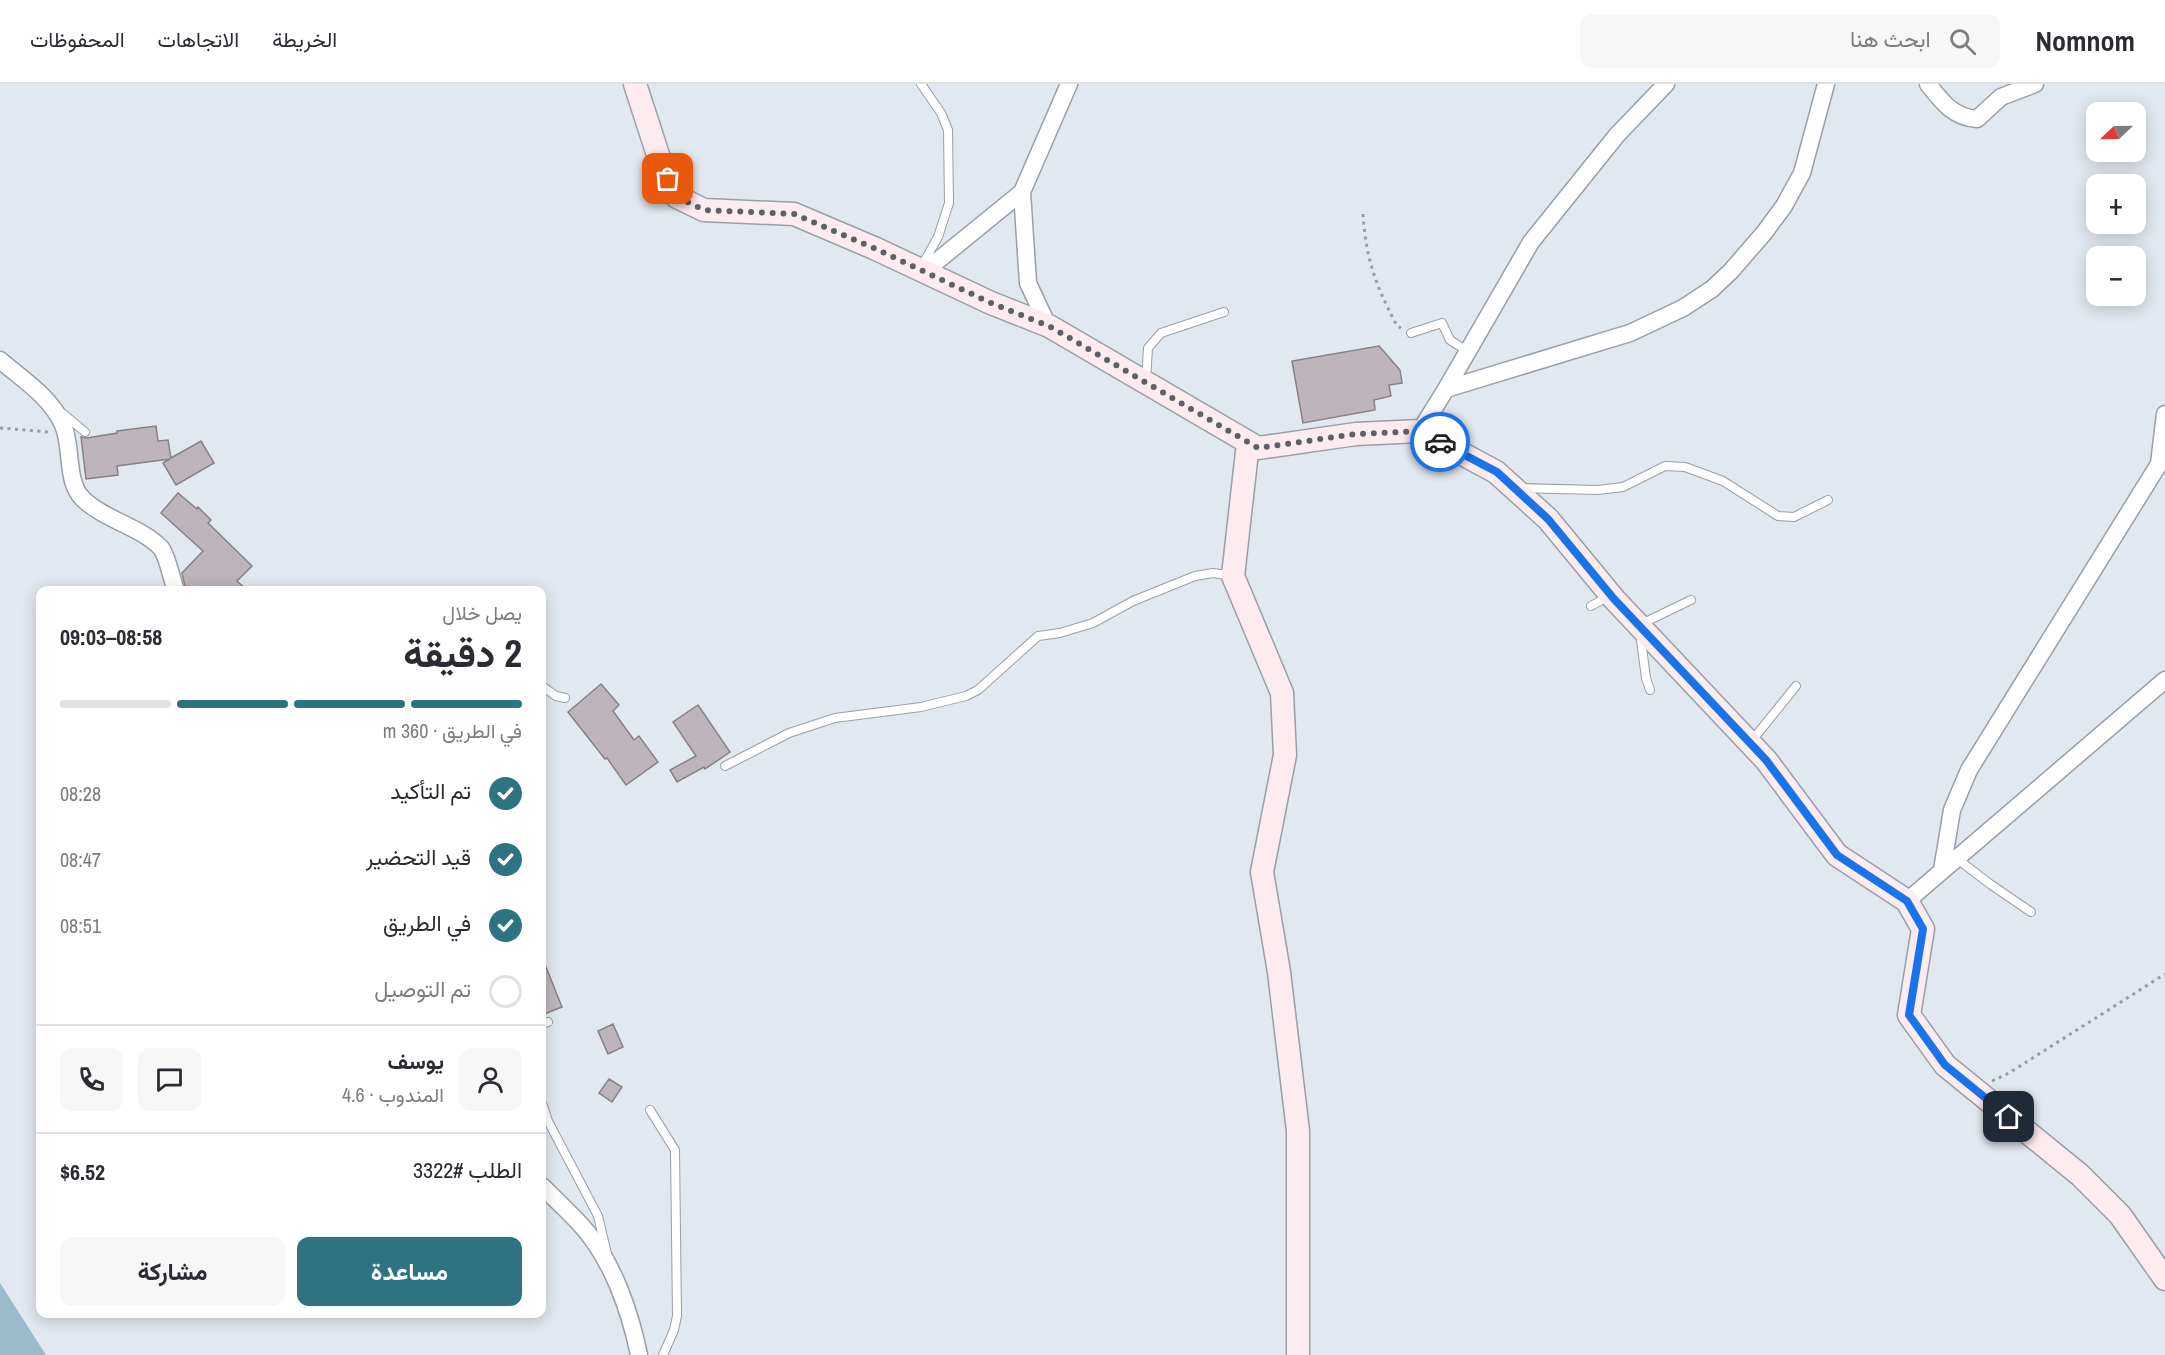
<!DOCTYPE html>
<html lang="ar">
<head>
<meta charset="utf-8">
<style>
	:root { --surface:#fff; --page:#f7f7f7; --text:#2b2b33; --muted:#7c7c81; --line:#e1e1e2; --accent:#2e7382 }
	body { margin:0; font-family:"Archivo Narrow",Vazirmatn,sans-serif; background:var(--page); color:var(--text); direction:rtl; height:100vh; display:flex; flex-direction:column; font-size:22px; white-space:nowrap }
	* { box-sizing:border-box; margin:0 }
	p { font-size:20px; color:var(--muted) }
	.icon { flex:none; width:33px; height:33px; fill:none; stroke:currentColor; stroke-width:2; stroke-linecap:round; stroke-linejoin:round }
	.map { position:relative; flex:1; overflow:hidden; direction:ltr }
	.side { position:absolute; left:36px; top:502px; width:510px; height:732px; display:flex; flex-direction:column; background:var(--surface); border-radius:12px; box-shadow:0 3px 15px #0003; direction:rtl }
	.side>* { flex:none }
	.needle { width:39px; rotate:248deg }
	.fabs { position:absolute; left:2086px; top:18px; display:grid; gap:12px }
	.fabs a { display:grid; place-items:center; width:60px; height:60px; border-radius:12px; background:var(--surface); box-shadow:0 3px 15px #0003; font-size:30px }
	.pin { position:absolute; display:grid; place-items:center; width:51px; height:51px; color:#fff; margin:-26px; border-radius:12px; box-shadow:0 3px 9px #0006 }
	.courier { position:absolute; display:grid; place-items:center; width:60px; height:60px; margin:-30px; border:4px solid #1a73e8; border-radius:50%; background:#fff; color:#222; box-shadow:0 2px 8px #0007 }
	.overview em { font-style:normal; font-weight:700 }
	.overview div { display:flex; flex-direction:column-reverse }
	.overview { display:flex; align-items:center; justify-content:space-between; height:102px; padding:0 24px }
	h1 { font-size:39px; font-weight:700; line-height:45px }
	.bar { display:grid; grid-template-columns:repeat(4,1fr); gap:9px 6px; align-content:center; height:72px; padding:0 24px }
	.bar i { height:8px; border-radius:4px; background:var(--line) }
	.bar .selected { background:var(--accent) }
	.bar p { grid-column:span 4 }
	.line { display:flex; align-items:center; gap:15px; padding:0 24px; border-top:2px solid var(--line) }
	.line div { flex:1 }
	.round { display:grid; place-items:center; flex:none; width:63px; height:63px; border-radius:12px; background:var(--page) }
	ol { padding:0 24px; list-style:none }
	li { display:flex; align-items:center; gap:18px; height:66px }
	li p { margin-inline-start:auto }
	li .icon { padding:6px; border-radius:50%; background:var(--accent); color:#fff; stroke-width:4 }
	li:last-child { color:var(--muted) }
	li i { width:33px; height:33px; border:3px solid var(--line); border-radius:50% }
	.action { display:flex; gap:12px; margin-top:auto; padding:12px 24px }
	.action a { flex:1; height:69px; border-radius:12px; background:var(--accent); color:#fff; font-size:24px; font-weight:700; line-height:69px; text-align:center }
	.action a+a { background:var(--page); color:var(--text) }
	header { display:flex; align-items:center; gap:36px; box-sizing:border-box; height:84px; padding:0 30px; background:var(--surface); border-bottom:2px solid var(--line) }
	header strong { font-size:28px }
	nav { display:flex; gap:33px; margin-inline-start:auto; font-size:21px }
	.search { width:420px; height:54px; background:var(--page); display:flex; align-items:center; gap:15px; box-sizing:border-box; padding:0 21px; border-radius:12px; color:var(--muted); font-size:22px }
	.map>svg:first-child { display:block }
	.water { fill:#9bbbca }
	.building { fill:#bdb5bb; stroke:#878086; stroke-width:1.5 }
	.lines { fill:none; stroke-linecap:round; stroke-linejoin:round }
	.lane-casing { stroke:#999fa6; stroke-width:10 }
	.street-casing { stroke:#999fa6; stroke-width:19 }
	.secondary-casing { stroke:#999fa6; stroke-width:25 }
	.path { stroke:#979ca1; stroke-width:3; stroke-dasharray:3 4.5; stroke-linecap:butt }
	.lane { stroke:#fff; stroke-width:8 }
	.street { stroke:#fff; stroke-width:16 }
	.secondary { stroke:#fcebef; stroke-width:22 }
	.done { stroke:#5d6165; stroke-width:6; stroke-dasharray:0 10.8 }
	.route { stroke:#1a73e8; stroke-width:8 }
</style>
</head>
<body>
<header>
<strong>Nomnom</strong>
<div class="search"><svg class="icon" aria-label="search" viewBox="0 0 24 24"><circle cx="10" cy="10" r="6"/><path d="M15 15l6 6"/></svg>ابحث هنا</div>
<nav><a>الخريطة</a><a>الاتجاهات</a><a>المحفوظات</a></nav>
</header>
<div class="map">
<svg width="2165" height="1271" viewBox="0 0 2165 1271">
	<rect width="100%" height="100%" fill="#e2e8ef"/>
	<path class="water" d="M0,1199L46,1271H0Z"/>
	<path class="building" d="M1379,262L1400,286L1402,299L1389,301L1391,312L1374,316L1375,326L1303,339L1292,277Z
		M156,342L158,357L168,356L171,374L201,357L214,379L176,401L163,379L170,375L117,382L118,391L86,395L81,353L87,354L117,349V347Z
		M178,409L197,425L198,423L211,436L208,439L252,482L237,497L248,507H186L182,489L203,467L161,429Z
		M601,600L619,621L613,627L634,656L639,652L658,678L626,701L607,674L605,675L568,628Z
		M698,621L730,668L705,685L704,683L677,698L670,686L696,672L673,638Z
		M542,873L562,923L542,931Z
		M613,940L623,963L608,970L598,947Z
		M609,995L622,1003L612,1018L599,1009Z"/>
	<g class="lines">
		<g class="lane-casing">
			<path id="lane" d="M920,185L938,153L949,119L948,46L941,29L921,0
				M1411,249L1442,239L1450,256L1467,267
				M1146,295L1148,264L1161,249L1224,228
				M61,328L85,348
				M1519,404L1598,406L1623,403L1665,382L1685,383L1723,397L1778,432L1794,433L1828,416
				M1591,522L1609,512
				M542,602L556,612L565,614
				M1650,606L1646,594L1639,541L1691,516
				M1750,659L1796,602
				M725,682L789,649L835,634L921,623L966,612L978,606L1038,552L1060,549L1093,539L1133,517L1195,492L1213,489L1233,492
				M1956,774L1990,800L2031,828
				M542,940L548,938
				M542,1019L548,1037L598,1132L607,1170
				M650,1026L675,1066L677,1232L674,1246L663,1271"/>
		</g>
		<g class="street-casing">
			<path id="street" d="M1928,0C1942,18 1953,33 1977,35L2001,13L2035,0
				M925,187L1022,108
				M1048,242L1028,199L1022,108L1069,0
				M0,276C22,295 51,313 63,341C73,364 65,397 83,415C105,436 141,443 161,464C167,471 172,496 176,507
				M1446,305L1531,158L1617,51L1666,0
				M1420,347L1446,305L1630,249L1683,224L1712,205L1731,187L1764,149L1784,122L1802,89L1826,0
				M1942,786L1952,726L1969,686L2159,380L2165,330
				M1907,817L2165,596
				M542,1102C555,1115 569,1128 581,1141C612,1175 630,1227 639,1271"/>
		</g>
		<g class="secondary-casing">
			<path id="secondary" d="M635,0L660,77L677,113L704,126L794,130L874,164L991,219L1049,242L1258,364L1356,350L1420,347L1496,388L1548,435L1614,515L1766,676L1837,771L1907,817L1923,845L1909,931L1945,981L2080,1091L2120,1131L2165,1195
				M1248,359L1233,492L1282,609L1285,671L1262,788L1279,888L1298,1047V1271"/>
		</g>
		<path class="path" d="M1363,130C1366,176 1376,202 1397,242L1401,244
			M0,344L49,348
			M1992,997L2009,989L2165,890"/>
		<use href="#lane" class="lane"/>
		<use href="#street" class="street"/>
		<use href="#secondary" class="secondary"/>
	</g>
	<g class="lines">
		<path class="done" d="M668,95L677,113L704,126L794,130L874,164L991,219L1049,242L1258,364L1356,350L1377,349L1420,347L1440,358"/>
		<path class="route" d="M1440,358L1497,388L1548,435L1614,515L1766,676L1837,771L1907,817L1923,845L1909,931L1945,981L2009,1033"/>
	</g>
</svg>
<div class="fabs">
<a><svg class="needle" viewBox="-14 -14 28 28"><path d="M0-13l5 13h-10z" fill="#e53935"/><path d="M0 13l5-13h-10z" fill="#7c7c81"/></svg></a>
<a>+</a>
<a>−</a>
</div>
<div class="pin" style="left:668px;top:95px;background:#ea580c"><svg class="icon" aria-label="bag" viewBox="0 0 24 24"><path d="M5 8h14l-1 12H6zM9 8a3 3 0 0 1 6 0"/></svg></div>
<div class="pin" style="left:2009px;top:1033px;background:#1f2937"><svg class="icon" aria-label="home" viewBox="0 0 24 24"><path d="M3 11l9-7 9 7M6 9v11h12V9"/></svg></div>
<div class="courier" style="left:1440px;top:358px"><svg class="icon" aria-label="car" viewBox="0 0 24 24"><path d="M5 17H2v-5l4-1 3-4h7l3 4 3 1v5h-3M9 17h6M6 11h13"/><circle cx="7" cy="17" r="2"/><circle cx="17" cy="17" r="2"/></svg></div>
<section class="side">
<div class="overview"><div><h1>2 دقيقة</h1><p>يصل خلال</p></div><em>08:58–09:03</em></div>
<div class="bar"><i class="selected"></i><i class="selected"></i><i class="selected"></i><i></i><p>في الطريق · 360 m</p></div>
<ol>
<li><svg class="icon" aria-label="check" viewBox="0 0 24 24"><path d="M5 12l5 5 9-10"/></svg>تم التأكيد<p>08:28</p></li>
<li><svg class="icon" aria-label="check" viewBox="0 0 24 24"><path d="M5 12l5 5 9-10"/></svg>قيد التحضير<p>08:47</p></li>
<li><svg class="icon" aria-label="check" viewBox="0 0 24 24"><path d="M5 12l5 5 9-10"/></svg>في الطريق<p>08:51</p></li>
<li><i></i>تم التوصيل</li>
</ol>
<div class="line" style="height:108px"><a class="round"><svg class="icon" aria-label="person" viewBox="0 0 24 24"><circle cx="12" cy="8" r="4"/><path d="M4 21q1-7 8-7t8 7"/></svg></a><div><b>يوسف</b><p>المندوب · 4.6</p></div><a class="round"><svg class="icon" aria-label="chat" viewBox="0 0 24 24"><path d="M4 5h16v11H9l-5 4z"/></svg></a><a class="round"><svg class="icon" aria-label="phone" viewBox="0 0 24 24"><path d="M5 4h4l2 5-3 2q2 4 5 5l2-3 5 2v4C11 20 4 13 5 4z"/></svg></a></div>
<div class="line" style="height:78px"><div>الطلب #3322</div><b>$6.52</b></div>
<div class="action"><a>مساعدة</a><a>مشاركة</a></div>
</section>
</div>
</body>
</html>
